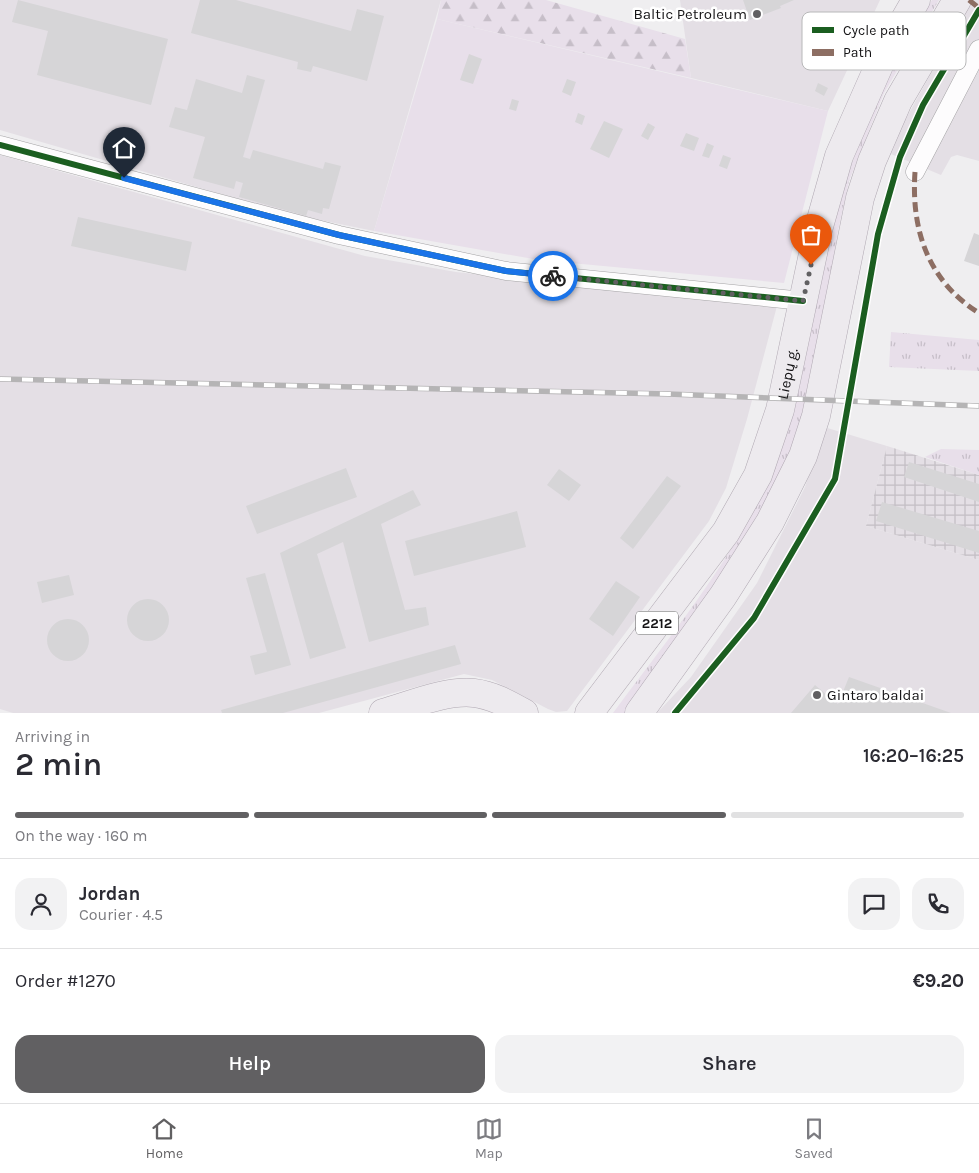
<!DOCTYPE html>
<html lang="en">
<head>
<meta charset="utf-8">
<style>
	:root { --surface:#fff; --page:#f2f2f3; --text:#2b2b33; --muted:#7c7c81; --line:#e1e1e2; --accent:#616062 }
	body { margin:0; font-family:Karla,sans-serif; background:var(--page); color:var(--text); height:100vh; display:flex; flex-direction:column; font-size:19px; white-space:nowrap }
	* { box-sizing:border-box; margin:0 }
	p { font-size:16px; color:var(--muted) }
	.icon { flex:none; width:28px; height:28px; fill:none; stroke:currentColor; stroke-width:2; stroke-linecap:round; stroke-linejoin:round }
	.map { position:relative; height:713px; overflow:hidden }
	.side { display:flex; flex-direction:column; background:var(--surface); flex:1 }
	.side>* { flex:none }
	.pin { position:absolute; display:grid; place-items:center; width:42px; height:42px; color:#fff; margin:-51px -21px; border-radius:50% 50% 50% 0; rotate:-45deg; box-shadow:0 0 5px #0007 }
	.pin .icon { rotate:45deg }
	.courier { position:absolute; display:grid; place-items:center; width:50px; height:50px; margin:-25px; border:4px solid #1a73e8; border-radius:50%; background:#fff; color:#222; box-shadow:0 1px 6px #0007 }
	.summary em { font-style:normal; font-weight:600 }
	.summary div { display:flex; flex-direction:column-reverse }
	.summary { display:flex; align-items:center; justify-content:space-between; height:85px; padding:0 15px }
	h1 { font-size:32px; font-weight:600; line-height:38px }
	.bar { display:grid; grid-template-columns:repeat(4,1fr); gap:8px 5px; align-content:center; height:60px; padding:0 15px }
	.bar i { height:6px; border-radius:4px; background:var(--line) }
	.bar .selected { background:var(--accent) }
	.bar p { grid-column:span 4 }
	.line { display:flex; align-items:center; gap:12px; padding:0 15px; border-top:1px solid var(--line) }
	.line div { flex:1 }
	.round { display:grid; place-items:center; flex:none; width:52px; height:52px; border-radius:15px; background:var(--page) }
	.cta { display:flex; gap:10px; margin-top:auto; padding:10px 15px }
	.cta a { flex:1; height:58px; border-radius:15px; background:var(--accent); color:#fff; font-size:20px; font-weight:600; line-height:58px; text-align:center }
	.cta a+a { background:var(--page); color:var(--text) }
	.menu { display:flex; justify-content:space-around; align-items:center; height:70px; border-top:1px solid var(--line); background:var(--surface); font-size:14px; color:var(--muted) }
	.menu a { display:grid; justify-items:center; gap:2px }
	.menu .selected { color:var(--accent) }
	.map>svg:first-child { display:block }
	.built { fill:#e4dfe5 }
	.industrial { fill:url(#industrial-grid) }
	.grass { fill:url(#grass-tufts) }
	.forest { fill:url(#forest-firs) }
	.green { fill:#e8dfea }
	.building { fill:#d6d5d7 }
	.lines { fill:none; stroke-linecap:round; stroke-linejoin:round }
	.street-casing { stroke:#a4a3a5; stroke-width:19 }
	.primary-casing { stroke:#b0a8b2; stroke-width:29 }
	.street { stroke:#fdfcfd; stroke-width:18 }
	.primary { stroke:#edeaee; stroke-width:28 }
	.rail-casing { stroke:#b5b4b5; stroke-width:5.5 }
	.rail { stroke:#fff; stroke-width:4; stroke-dasharray:11; stroke-linecap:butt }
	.quiet { stroke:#8d6e63; stroke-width:5; stroke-dasharray:10 5; stroke-linecap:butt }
	.cycleway-casing { stroke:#fff; stroke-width:9 }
	.cycleway { stroke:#1b5e20; stroke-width:6 }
	.done { stroke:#616062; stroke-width:5; stroke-dasharray:0 9 }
	.route { stroke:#1a73e8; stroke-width:6 }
	.poi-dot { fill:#616062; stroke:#fff; stroke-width:2 }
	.labels { text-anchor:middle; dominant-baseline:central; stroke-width:5; stroke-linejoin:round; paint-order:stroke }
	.shield { fill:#fff; stroke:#5a5a5b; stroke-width:1 }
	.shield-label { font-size:14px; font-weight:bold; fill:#141315 }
	.poi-label { font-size:15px; fill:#141315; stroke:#fff; text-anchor:end }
	.street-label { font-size:15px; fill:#141315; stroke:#fff }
	.key { fill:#fff; stroke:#b8b8b9; stroke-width:1 }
	.key-label { font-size:14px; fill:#141315 }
</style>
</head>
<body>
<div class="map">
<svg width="979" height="713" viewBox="0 0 979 713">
	<defs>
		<pattern id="industrial-grid" width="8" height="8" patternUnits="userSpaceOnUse" patternTransform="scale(1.25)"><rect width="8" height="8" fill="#e4dfe5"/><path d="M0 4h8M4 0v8" fill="none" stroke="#c3bec4"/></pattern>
		<pattern id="grass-tufts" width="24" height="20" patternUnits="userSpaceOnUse" patternTransform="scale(1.25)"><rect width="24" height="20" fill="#e8dfea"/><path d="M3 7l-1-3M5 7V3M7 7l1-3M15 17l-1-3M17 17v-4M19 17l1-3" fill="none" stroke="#c6bec8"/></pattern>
		<pattern id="forest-firs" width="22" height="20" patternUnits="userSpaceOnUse" patternTransform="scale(1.25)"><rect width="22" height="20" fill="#e8dfea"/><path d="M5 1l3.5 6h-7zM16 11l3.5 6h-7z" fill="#c6bec8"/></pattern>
	</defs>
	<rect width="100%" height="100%" fill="#efeef0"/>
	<path class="built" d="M0,0H441L374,231L290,214L0,130Z
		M680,0H880L828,111L691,78Z
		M972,0H979V161L957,155L951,157L941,175L891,154L904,122Z
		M0,155L365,256L456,272L777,306L747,419L726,488L709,521L567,711L556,712L548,709L492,680L464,674L319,713H13L0,709Z
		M824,427L887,446L866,526L979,560V713H657L691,677L757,583L805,487Z"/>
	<path class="industrial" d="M887,446L979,475V560L866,526Z"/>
	<path class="grass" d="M932,0H939L884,93L849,181L838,231L814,373L794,443L743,547L626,713H613C670,636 735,558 773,470L830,229L845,180L878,98L903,46Z
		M891,332L979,340V371L889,367Z
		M941,449L979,450V475L925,457Z"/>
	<path class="forest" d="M441,0H546L685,39L691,78L437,19Z"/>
	<path class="green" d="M437,19L828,111L784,283L539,260L374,231Z"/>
	<path class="building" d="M18,0L168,39L151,105L37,75L48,31L12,22Z
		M200,0H236L351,31L357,9L384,16L367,81L313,66L311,72L297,69L298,62L191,33Z
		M743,0H794L780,6L781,8L750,20Z
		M469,54L482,59L473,84L460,80Z
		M247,75L265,80L243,157L250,159L253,150L323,169L325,162L341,166L329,209L323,208L322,214L308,210L306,216L239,197L243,183L236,181L234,189L193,178L205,137L169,127L175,107L187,110L196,79L242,93Z
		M567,79L576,82L571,96L562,92Z
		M818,83L828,88L824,96L815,91Z
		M512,99L519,101L516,111L509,109Z
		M578,113L585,116L582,125L575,122Z
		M604,121L623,129L609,158L590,149Z
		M648,123L655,127L648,140L641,136Z
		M686,133L699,138L694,151L680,146Z
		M707,143L714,146L709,158L702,156Z
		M723,155L731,158L727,169L719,166Z
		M78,217L192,242L186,271L71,246Z
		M974,233L979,235V266L964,261Z
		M909,462L979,484V502L904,477Z
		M346,468L357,497L257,534L246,506Z
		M559,469L581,485L569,501L547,485Z
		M667,476L681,486L633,549L620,538Z
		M413,490L421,505L381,524L405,610L426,607L429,625L369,642L343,542L317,554L346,648L310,659L280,553Z
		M882,502L979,531V553L876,521Z
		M517,511L526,547L414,576L405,541Z
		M265,573L291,665L255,675L250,656L267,652L246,578Z
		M69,575L74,595L42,603L37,582Z
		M616,581L640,597L613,636L589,619Z
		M127 620a21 21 0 1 1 42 0a21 21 0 1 1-42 0Z
		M47 640a21 21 0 1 1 42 0a21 21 0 1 1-42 0Z
		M455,645L461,664L283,713H222L221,710Z
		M849,677L951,713H791L815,685L838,704Z"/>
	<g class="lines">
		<g class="street-casing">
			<path id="street" d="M0,145L339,235L506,271L803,301
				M915,172L979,49"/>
		</g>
		<g class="primary-casing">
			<g id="primary">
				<path d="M383,713C411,705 445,690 474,693C492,695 508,704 524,713"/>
				<path id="s1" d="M589,713L726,532L758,475L780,410L818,230L839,156L881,61L916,0"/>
				<path d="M639,713L723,596L770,522L803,456L816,416L860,198L872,161L898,101L957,0"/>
			</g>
		</g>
		<use href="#street" class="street"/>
		<use href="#primary" class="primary"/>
		<g class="rail-casing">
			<path id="rail" d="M0,379L668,394L979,406"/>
		</g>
		<use href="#rail" class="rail"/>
		<path class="quiet" d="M969,0L979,8
			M915,172C911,230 928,281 979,313"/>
		<g class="cycleway-casing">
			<path id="cycleway" d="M0,145L339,235L506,271L803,301
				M675,713L754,618L835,479L878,234L900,157L923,105L979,10"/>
		</g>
		<use href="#cycleway" class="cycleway"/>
	</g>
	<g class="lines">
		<path class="done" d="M553,276L803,301L811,265"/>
		<path class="route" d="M124,178L339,235L506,271L553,276"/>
	</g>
	<g class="poi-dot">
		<circle cx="757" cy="14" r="5"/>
		<circle cx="817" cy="695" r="5"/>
	</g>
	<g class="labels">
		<rect class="shield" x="636" y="611.5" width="42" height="23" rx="4"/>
		<g class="shield-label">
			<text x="657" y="623">2212</text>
		</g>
		<g class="poi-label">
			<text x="747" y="14">Baltic Petroleum</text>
			<text x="827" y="695" text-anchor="start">Gintaro baldai</text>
		</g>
		<g class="street-label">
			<text stroke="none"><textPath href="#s1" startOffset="398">Liepų g.</textPath></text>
		</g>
	</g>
	<rect x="802" y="12" width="164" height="58" rx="8" class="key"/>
	<rect x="812" y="27" width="22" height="6" fill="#1b5e20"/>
	<rect x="812" y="49" width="22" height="7" fill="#8d6e63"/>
	<g class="key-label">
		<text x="843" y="35">Cycle path</text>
		<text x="843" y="57">Path</text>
	</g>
</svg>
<div class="pin" style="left:811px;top:265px;background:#ea580c"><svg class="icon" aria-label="bag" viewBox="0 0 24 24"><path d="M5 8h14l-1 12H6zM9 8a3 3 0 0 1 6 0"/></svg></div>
<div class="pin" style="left:124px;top:178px;background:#1f2937"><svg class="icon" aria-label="home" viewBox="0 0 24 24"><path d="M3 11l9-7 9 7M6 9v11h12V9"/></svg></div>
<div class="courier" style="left:553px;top:276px"><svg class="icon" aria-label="bike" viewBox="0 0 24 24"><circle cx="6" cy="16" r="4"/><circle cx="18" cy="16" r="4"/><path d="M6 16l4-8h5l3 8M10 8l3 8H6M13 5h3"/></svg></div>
</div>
<section class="side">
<div class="summary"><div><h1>2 min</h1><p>Arriving in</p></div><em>16:20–16:25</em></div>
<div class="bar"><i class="selected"></i><i class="selected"></i><i class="selected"></i><i></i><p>On the way · 160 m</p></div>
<div class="line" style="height:90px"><a class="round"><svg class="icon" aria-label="person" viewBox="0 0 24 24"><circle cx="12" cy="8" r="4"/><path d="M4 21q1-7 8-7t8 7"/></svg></a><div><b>Jordan</b><p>Courier · 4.5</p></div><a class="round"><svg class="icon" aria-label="chat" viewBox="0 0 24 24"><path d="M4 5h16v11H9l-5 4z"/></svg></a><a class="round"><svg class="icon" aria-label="phone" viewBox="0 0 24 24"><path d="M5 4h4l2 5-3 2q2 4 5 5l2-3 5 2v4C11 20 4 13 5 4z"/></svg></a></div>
<div class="line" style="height:65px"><div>Order #1270</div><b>€9.20</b></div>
<div class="cta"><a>Help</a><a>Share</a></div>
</section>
<nav class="menu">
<a class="selected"><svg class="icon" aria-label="home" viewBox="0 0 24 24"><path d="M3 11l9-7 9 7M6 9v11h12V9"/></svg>Home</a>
<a><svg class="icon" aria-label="map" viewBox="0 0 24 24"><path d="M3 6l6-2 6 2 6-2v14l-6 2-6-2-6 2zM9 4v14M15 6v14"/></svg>Map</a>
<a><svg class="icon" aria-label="saved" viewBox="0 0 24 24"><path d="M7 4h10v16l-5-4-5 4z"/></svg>Saved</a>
</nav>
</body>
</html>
